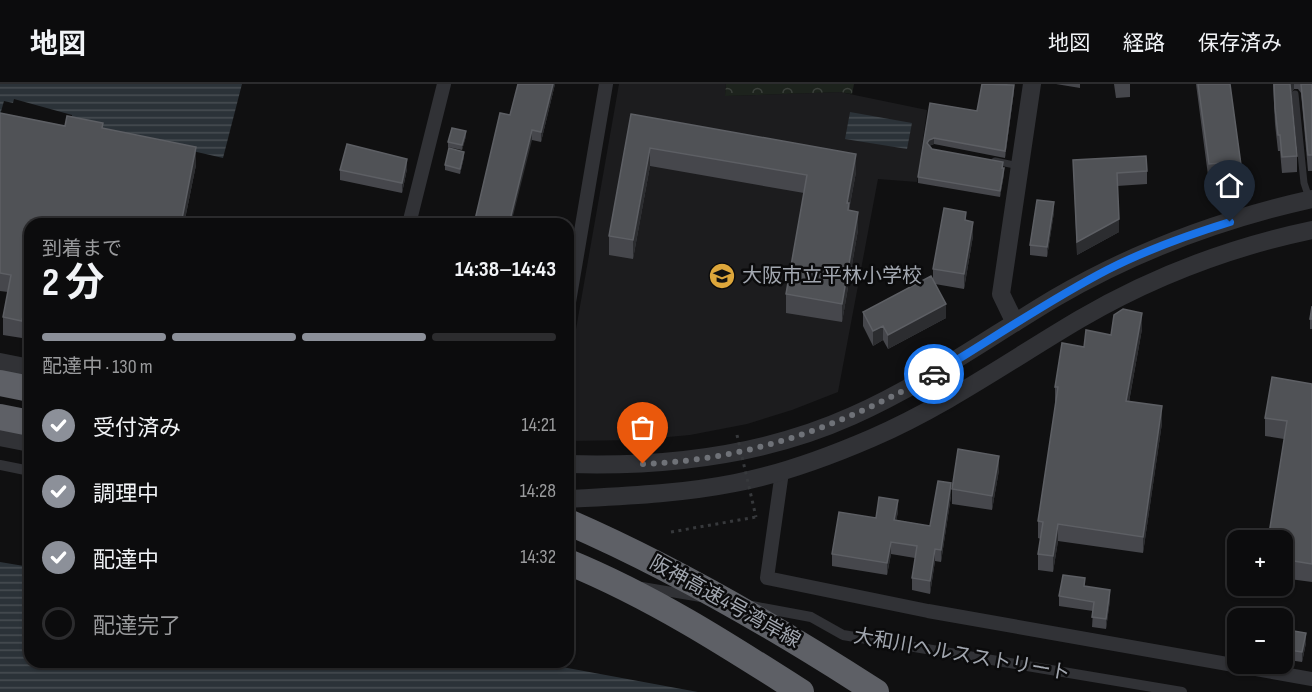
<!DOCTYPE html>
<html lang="ja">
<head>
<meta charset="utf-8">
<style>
	:root { --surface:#0c0c0d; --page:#1a1a1b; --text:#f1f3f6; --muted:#9a9b9d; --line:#2c2c2e; --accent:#8c9099 }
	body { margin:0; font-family:"Sofia Sans Condensed","Noto Sans JP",sans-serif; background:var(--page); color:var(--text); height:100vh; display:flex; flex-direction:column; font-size:22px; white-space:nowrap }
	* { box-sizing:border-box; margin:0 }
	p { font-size:20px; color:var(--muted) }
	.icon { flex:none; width:33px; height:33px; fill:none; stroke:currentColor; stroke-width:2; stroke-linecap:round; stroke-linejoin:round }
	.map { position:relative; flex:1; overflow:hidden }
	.details { position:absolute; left:24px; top:134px; width:550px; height:450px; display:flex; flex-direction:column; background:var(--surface); border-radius:18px; box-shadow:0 2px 4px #0004,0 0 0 2px var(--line) }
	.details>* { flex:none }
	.fabs { position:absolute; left:1227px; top:446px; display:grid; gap:12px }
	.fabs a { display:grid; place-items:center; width:66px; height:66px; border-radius:12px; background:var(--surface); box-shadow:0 2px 4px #0004,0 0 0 2px var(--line); font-size:30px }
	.pin { position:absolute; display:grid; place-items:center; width:51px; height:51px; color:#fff; margin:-62px -26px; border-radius:50% 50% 50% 0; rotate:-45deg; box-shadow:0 0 6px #0007 }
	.pin .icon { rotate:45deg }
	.courier { position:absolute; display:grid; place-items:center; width:60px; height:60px; margin:-30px; border:4px solid #1a73e8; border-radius:50%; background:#fff; color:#222; box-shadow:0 2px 8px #0007 }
	.head em { font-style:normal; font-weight:700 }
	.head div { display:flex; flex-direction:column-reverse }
	.head { display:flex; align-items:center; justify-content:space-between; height:102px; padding:0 18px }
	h1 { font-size:39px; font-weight:700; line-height:45px }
	.bar { display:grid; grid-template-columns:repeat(4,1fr); gap:9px 6px; align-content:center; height:72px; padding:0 18px }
	.bar i { height:8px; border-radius:4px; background:var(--line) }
	.bar .current { background:var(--accent) }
	.bar p { grid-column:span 4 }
	ol { padding:0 18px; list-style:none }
	li { display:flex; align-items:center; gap:18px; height:66px }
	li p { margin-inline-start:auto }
	li .icon { padding:6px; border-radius:50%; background:var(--accent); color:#fff; stroke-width:4 }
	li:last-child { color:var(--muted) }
	li i { width:33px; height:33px; border:3px solid var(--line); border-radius:50% }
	header { display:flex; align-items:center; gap:36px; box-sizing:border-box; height:84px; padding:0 30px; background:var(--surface); border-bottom:2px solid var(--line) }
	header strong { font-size:28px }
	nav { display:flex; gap:33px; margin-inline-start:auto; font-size:21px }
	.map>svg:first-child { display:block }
	.built { fill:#1c1c1e }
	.park { fill:url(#park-crowns) }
	.water { fill:url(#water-rules) }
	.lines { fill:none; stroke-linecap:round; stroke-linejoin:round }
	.path { stroke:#37393c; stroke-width:3; stroke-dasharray:3 4.5; stroke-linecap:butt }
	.service { stroke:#313236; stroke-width:7 }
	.pedestrian { stroke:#313236; stroke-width:10 }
	.minor { stroke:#313236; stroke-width:14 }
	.tertiary { stroke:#313236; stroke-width:18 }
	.motorway { stroke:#5e6066; stroke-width:26 }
	.path-bridge { stroke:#37393c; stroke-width:3; stroke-dasharray:3 4.5; stroke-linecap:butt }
	.motorway-bridge { stroke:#5e6066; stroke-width:26 }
	.wall { fill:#46474c }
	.shaded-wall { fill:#2c2d30 }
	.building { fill:#505256; stroke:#5d5f64; stroke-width:1.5 }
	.done { stroke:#6f7278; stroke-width:6; stroke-dasharray:0 10.8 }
	.route { stroke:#1a73e8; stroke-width:8 }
	.labels { text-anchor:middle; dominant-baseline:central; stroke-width:5; stroke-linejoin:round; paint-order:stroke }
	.poi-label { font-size:20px; fill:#a2a7b0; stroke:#0b0b0c; text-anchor:start }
	.street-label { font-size:20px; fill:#a2a7b0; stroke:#0b0b0c }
</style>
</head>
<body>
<header>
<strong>地図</strong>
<nav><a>地図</a><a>経路</a><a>保存済み</a></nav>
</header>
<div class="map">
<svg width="1312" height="608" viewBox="0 0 1312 608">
	<defs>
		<pattern id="park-crowns" width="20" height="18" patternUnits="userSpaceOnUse" patternTransform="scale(1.5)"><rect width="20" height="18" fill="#1d231d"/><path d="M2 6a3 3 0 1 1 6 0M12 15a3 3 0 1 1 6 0" fill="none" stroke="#3b403b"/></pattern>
		<pattern id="water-rules" width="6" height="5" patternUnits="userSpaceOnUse" patternTransform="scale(1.5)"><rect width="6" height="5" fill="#2b3238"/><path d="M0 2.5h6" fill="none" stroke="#474d52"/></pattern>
	</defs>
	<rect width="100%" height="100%" fill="#101011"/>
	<path class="built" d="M619,0H726L725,12L840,8L927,26L917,98L878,95L838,308L792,326L747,340L690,351L635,356L569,357V285Z"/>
	<path class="park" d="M726,0H854L852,10L840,8L725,12Z"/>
	<path class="water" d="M0,0H242L223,74L162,60L70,45L72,31L14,15L13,19L4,17L0,31Z
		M850,28L912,39L907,65L845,55Z
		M0,478L30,483V578H535L698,608H0Z"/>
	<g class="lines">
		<path class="path" d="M671,448L756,433"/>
		<path class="service" d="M1295,10L1304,99L1309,114
			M995,77L1019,82"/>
		<path class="pedestrian" d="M0,381L30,387
			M642,503L701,513
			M752,522L811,533L843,551L1182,608"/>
		<path class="minor" d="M409,140L444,0
			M568,224L606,0
			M782,388L767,494L928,527L1312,595"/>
		<path class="tertiary" d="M1015,239L1001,210L1032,0
			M0,278L30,284
			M0,353L30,359
			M568,380C665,383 763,372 852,332C924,300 988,254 1055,214C1134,168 1222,135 1312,115
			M568,415C624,412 680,410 735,399C782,390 828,373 872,354C946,322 1012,275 1080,235C1152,193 1231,163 1312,146"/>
		<path class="motorway" d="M0,299L30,305
			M0,333L30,339"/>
		<path class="path-bridge" d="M737,351L756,433"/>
		<path class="motorway-bridge" d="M568,438C676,485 777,544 876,608
			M568,478C651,512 726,560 801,608"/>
	</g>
	<path class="wall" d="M555,0L541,58L532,56L510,31Z
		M1056,0H1080V4Z
		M1114,0H1130V13L1116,14Z
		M1196,0H1230L1242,88V107L1220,110L1219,98L1209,99Z
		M1273,0H1312V87H1308L1301,9L1298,5H1294L1291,9L1297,72V88L1282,89L1280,67H1278L1275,40Z
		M1014,7L1005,74L934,60L929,62L932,65L1003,84L1004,90L1000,113L918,99V93L930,19L977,27Z
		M0,29L65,42L103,44L196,81L184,140H30V230L27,229L22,254L3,251V233L8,208L0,207Z
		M631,30L856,88L849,126L858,146L842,238L786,229V210L804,109L650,82L633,175L609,171V152Z
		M466,52L462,66L448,63V58Z
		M464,73L460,90L445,86V81Z
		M1073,76L1147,87V100L1117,102L1119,148L1077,171Z
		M407,85L402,109L340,96V86Z
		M1054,128L1047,173L1030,171V161Z
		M966,136L973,152L964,205L935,200L946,234L888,265L883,256L873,262L863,242V228L933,196V185Z
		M1312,222V245H1310V235Z
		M1142,245L1129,318L1162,339L1143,469L1058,457L1053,488L1038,486V470L1041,455L1038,454V437L1056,320H1055V303L1084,263L1111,251Z
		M1312,300V498L1282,494L1284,355L1265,352V334Z
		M999,386L992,426L952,420V405Z
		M951,412L941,478L935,477L930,510L912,506V494L915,474L891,470L887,491L832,482V470L876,434L898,428L896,436L930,442Z
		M1085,502L1110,516L1106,545L1092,543L1093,527L1059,522V512Z
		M1282,545L1306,559L1302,578L1282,575Z"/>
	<path class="shaded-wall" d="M553,0H555L541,58V48Z
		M1289,0H1294V5L1289,11Z
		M1014,1V7L1005,74V67Z
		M532,46V56L511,140H509Z
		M466,47V52L462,66V61Z
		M934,54V60L929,62L927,59L929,56Z
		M196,63V81L184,140H181Z
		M650,64V82L633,175V156Z
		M464,68V73L460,90V85Z
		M856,70V88L849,126V138L847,119Z
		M407,75V85L402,109V99Z
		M1004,84V90L1000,113V107Z
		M1054,118V128L1047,173V163Z
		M858,128V146L842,238V220Z
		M1119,135V148L1077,171V158Z
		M973,138V152L964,205V190Z
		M27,212V229L22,254V237Z
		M946,220V234L888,265V251Z
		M1142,229V245L1126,334V317Z
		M883,242V256L873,262V247Z
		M1162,322V339L1143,469V453Z
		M999,372V386L992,426V412Z
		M951,399V412L941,478V466Z
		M898,416V428L894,448V436Z
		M1058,440V457L1053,488V472Z
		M891,458V470L887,491V479Z
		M935,465V477L930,510V497Z
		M1110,506V516L1106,545V535Z
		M1306,549V559L1302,578V568Z"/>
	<path class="building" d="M518,0H553L541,48L532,46L509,140H474L500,29L510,31Z
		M982,0L1014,1L1005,67L934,54L929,56L927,59L932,65L1003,78L1002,84H1004L1000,107L918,93L930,19L977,27Z
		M1198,0H1230L1242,88L1220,91L1219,79L1209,80Z
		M1274,0H1290L1297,72L1282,73L1280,51H1278L1275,24Z
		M1301,0H1312V71H1308Z
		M0,29L65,42L67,32L103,39L102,44L196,63L181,140H30V212H27L22,237L3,233L11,191L0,189Z
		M631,30L856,70L847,119H849L848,126L858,128L842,220L786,210L807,91L650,64L633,156L609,152Z
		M452,44L466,47L462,61L448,58Z
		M347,60L407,75L402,99L340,86Z
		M449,64L464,68L460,85L445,81Z
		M1146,72L1147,87L1117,89L1119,135L1077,158L1073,76Z
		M1037,116L1054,118L1047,163L1030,161Z
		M944,124L966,128L965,136L973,138L964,190L933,185Z
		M278,133L303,140H277Z
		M931,192L946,220L888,251L883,242L873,247L863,228Z
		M1312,222V235H1310Z
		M1123,225L1142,229L1126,317L1162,322L1143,453L1058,440L1053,472L1038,470L1043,438L1038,437L1058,303H1055L1062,259L1084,263L1086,246L1111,251L1114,231Z
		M1272,293L1312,300V480L1282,475V456H1268L1287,337L1265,334Z
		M958,365L999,372L992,412L952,405Z
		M938,397L951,399L941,466L935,465L930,497L912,494L917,462L891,458L887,479L832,470L839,428L876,434L879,413L898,416L894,436L930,442Z
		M1063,491L1085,494L1084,502L1110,506L1106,535L1092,533L1094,518L1059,512Z
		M1282,545L1306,549L1302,568L1282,565Z"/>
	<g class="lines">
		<path class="done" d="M643,380C661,379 679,378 698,375C782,364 860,332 934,290"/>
		<path class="route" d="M934,290C991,256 1047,217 1107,186C1146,166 1188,151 1230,138"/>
	</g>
	<defs>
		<g id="school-disc" transform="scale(1.35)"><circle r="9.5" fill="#dea73b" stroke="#0b0b0c"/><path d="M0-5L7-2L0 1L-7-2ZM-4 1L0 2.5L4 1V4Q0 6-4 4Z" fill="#111"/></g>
	</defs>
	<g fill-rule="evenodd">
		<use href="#school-disc" x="722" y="192"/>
	</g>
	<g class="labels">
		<g class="poi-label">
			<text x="742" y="192">大阪市立平林小学校</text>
		</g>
		<g class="street-label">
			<text transform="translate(725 518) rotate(29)">阪神高速4号湾岸線</text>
			<text transform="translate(962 571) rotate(10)">大和川ヘルスストリート</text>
		</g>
	</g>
</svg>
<div class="fabs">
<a>+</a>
<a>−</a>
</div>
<div class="pin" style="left:643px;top:380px;background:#ea580c"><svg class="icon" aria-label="bag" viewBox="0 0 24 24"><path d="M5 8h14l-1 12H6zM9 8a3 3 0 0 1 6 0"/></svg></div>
<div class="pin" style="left:1230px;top:138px;background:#1f2937"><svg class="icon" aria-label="home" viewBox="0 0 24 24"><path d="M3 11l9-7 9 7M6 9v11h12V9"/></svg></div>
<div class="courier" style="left:934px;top:290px"><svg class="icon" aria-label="car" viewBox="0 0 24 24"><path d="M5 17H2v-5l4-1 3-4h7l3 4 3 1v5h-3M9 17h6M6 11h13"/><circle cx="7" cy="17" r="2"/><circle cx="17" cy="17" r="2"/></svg></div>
<section class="details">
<div class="head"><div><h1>2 分</h1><p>到着まで</p></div><em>14:38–14:43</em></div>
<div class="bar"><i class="current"></i><i class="current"></i><i class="current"></i><i></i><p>配達中 · 130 m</p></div>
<ol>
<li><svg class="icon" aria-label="check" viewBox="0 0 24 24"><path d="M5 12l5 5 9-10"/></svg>受付済み<p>14:21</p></li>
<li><svg class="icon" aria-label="check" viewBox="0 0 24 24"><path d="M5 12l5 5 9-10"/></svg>調理中<p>14:28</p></li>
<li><svg class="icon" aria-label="check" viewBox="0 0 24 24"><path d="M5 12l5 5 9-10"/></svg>配達中<p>14:32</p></li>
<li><i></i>配達完了</li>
</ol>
</section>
</div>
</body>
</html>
